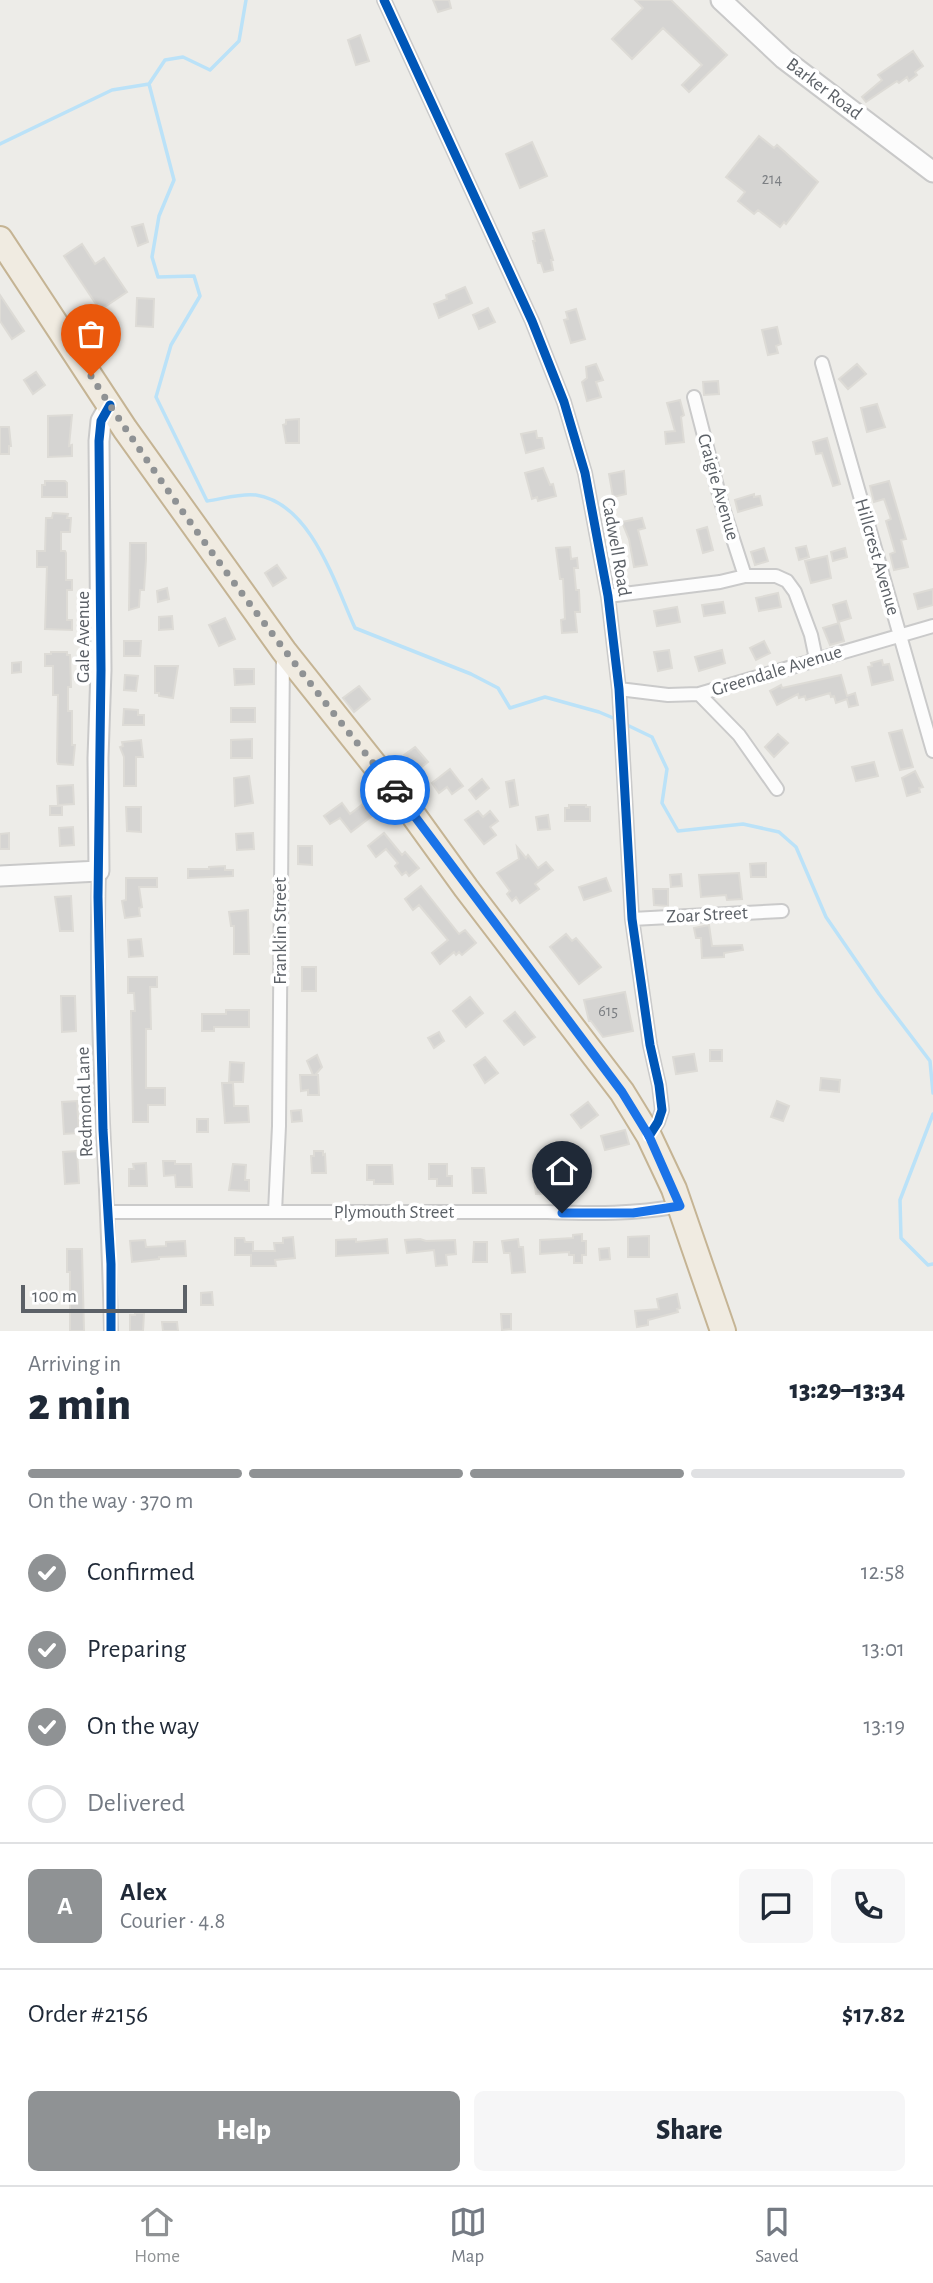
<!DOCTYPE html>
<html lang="en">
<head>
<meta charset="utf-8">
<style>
	:root { --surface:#fff; --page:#f6f6f7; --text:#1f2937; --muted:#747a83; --line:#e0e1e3; --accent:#8f9294 }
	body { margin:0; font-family:"Alegreya Sans",sans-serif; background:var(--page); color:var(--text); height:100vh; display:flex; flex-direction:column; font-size:26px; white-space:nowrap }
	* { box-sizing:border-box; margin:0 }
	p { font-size:23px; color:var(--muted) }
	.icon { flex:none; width:38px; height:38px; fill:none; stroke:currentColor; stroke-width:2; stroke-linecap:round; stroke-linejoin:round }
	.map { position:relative; height:1331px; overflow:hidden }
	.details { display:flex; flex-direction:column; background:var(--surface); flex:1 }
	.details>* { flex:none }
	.scale { position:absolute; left:21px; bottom:18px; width:166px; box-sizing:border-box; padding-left:7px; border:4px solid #5c6167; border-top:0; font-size:19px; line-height:24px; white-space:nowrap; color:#5c6167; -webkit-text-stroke:5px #fff; paint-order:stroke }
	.pin { position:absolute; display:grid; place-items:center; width:60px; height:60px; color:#fff; margin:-72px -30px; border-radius:50% 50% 50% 0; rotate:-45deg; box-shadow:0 0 7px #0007 }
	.pin .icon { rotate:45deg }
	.courier { position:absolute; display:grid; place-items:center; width:70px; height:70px; margin:-35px; border:5px solid #1a73e8; border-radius:50%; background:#fff; color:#222; box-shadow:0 2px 9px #0007 }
	.summary em { font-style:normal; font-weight:800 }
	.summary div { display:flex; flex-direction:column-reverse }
	.summary { display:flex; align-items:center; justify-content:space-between; height:119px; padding:0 28px }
	h1 { font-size:46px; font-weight:800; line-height:52px }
	.bar { display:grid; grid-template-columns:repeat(4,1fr); gap:10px 7px; align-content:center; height:84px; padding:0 28px }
	.bar i { height:9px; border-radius:5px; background:var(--line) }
	.bar .active { background:var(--accent) }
	.bar p { grid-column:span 4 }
	.line { display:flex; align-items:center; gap:18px; padding:0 28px; border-top:2px solid var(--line) }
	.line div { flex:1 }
	.round { display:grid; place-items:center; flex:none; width:74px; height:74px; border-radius:10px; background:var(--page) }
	ol { padding:0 28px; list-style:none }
	li { display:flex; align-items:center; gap:21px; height:77px }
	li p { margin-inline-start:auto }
	li .icon { padding:7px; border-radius:50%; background:var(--accent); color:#fff; stroke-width:4 }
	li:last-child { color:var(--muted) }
	li i { width:38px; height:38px; border:4px solid var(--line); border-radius:50% }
	.button { display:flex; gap:14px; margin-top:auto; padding:14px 28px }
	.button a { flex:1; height:80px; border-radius:10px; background:var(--accent); color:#fff; font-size:28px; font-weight:800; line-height:80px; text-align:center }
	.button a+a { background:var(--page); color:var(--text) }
	.menu { display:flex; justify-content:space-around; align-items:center; height:98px; border-top:2px solid var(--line); background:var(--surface); font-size:19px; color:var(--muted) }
	.menu a { display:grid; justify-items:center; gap:4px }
	.menu .active { color:var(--accent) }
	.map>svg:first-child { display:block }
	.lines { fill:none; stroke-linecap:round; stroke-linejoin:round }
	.stream { stroke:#bbe2f8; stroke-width:3.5 }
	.building { fill:#d5d4d2; stroke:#dddbd6; stroke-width:2 }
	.street-casing { stroke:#cacaca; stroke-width:16 }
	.secondary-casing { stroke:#c9c9c9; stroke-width:23 }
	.highway-casing { stroke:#c5b494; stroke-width:28 }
	.street { stroke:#fcfcfc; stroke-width:12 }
	.secondary { stroke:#fcfcfc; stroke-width:19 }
	.highway { stroke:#f0ebe1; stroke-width:24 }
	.cycleway-casing { stroke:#fff; stroke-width:13 }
	.cycleway { stroke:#0057b8; stroke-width:9 }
	.done { stroke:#8f9294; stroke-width:7; stroke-dasharray:0 12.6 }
	.route { stroke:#1a73e8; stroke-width:9 }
	.labels { text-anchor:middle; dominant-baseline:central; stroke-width:7; stroke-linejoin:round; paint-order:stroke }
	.number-label { font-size:16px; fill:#7c7f83 }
	.street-label { font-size:19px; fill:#5c6167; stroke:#fff }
</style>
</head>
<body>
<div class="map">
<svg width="933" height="1331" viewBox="0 0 933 1331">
	<rect width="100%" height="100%" fill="#edece8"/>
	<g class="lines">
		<path class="stream" d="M246,0L239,41L210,70L183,57L165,60L149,84L174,180L159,216L152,257L158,277L194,276L200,296L171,345L156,397L207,501C222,499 241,493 256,495C311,503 335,584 355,628L471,674L498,688L510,708L545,697L599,712L618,720
			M0,144L112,90L149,84
			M625,724L652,737L667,769L662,803L678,831L743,824L779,832L796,847L826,917L879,994L930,1061L933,1093
			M933,1114L900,1200L901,1238L928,1265L933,1264"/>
	</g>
	<path class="building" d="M433,0H449L451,8L438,12Z
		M635,0H671L727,55L689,92L682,85L702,65L663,28L632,59L612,39L643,8Z
		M360,35L369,61L356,65L348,40Z
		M913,51L923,66L915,72L917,75L909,81L907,77L899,83L897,81L866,102L862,97L882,80L878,75Z
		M759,136L774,148L777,145L818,182L786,224L784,222L780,227L758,210L754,214L738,201L745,192L726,177Z
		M532,142L547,176L520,188L506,154Z
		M143,224L148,242L138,246L132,227Z
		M544,230L553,260H551L553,270L544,272L541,263H538L533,241H535L533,233Z
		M82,244L95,264L104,258L127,292L100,310L64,256Z
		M465,287L472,303L439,318L434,304L447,299L446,295Z
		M0,295L24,331L12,339L0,321Z
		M137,298L154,299L153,327L136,326Z
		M488,308L495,322L479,329L473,315Z
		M576,309L585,339L571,343L564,320L568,319L566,312Z
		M777,327L781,344L776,346L778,353L768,355L762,330Z
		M596,364L603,380L596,382L601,397L587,401L582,382L587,378L586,367Z
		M857,364L866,374L848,389L839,379Z
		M36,372L45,385L33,394L24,380Z
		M718,381L719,394L704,395L703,382Z
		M680,400L684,415L681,417L684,442L666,444L665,432L675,431L667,403Z
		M877,404L885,427L867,432L861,408Z
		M72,415L69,446L72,445V456L48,457V416Z
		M299,419V443H286L283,425L286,424V420Z
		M0,427H9L11,446H9V454H0Z
		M536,431L537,438H542L544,448L526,453L521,434Z
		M827,438L840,484L833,486L822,453L816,454L813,442Z
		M543,468L550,485L553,484L556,496L538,501L537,497L532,499L525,473Z
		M624,471L626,494L613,497L609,474Z
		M45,481H65L67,483V497H42V485H45Z
		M889,481L906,539L901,540L908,567L894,570L890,554L895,552L886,521L891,519L884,499L874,502L870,486Z
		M754,494V497L760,496L762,505L738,512L735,500Z
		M53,513L68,514L67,518H71L70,532H61V551H65L66,553V580H72V590H67V620H72V630L45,629L47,567H37V551H45L46,518H52Z
		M642,518L645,528L638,530L647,565L634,567L629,539L622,522Z
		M707,527L713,550L703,553L697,530Z
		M130,543H146V559L144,590H140L139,607L129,610Z
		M806,546L809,557L799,560L796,548Z
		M570,547L571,559L577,558L578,568H574L576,590H579L580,612H575L577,632L562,633L561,620L565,619L563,579H560L556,548Z
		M764,548L768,561L755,565L751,552Z
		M845,548L847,557L833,561L831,552Z
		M827,556L831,578L811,583L805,561Z
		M277,565L286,578L273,586L265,573Z
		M167,588L169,599L158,602L157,591Z
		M933,589V605L918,609L914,594Z
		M778,593L781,607L759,611L756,598Z
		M846,601L851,618L838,622L833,605Z
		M723,602L725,613L704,616L702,605Z
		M677,607L680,622L657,626L654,611Z
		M172,616L173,629L159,630V617Z
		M225,618L235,639L219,646L209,625Z
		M839,623L844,641L830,645L823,628Z
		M124,641H141L140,656H124Z
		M764,641L770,653L756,660L750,648Z
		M669,650L672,668L658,671L654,652Z
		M722,650L725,663L699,671L695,657Z
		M51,652H67V655H70L71,687H68V711H72V745H75L73,765L58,764L57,761L58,695H53V666H45V654H51Z
		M882,660L883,665L889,664L893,680L872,685L868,667L872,666L871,663Z
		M21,662V672L12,673V663Z
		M155,666H178L173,698L159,696V693H155Z
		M234,669H254V684L235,685Z
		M125,675L138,676L136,691L124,690Z
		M841,675L847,696L855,693L858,705L849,707L847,699L836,703L834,696L831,697L830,693L806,700L805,696L799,698L798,694L777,705L770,691L781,685L782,688Z
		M359,686L370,699L354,712L343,698Z
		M231,708H255V722H231Z
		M124,709L138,710V715H144V725H123Z
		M902,730L913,767L900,770L889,733Z
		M778,734L788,743L774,757L765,747Z
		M252,739V758H231V740Z
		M141,740L143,757H136V786H124V757L120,747L123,746L122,742Z
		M415,747L428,762L417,771L404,755Z
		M874,762L878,776L856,781L852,767Z
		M450,769L463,786L452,794L447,787L439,793L432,783Z
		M915,771L923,787L919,788L920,792L907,796L902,778Z
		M249,776L253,803L235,806L234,778Z
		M482,779L489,788L476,799L469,790Z
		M514,780L518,805L510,807L506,782Z
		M73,785L74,804L58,805L57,786Z
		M342,803L350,814L363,804L372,816L351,832L340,818L330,824L324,816Z
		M569,805H586V807H590V821H565V808H569Z
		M50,806H62V815H50Z
		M126,807H141V832L127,831Z
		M478,811L483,817L490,811L498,821L490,827L496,835L484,844L465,820Z
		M548,815L550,829L538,830L536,817Z
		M73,827L74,845L60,846L59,828Z
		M9,833V849H0V834Z
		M253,833L254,849L237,850L236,834Z
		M384,833L402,855L405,852L419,868L409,876L406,872L402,875L395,866L398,863L386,849L376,857L368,846Z
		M298,846H312V865L298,864Z
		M517,847L526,858L528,855L538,868L546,862L553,870L535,884L539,889L520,903L516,897L512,901L507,894L510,891L497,873L519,859Z
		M766,863V877H751L750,864Z
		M225,866V870H233V876L188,878V869H209V867Z
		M739,873L742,899L727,900L726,895L701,897L699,875Z
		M681,874L682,886L671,887L670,875Z
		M126,878H157V887H139L142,907L139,908L140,916L125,918L122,901L126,900Z
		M606,878L611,891L584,900L579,887Z
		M421,886L459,934L465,930L476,943L462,955L459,952L456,955L454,952L440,964L432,953L448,940L419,905L413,910L405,899Z
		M653,889H668V906L654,905Z
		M71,896L73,931H60L55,897Z
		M248,910L249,954H234V926H231L229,912Z
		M709,925L712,946L742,945L743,950L724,953V957L702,958L701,938H696L694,928Z
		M566,934L572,941L576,938L601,967L579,984L550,947Z
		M141,939L143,956L129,957L128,940Z
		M302,967H316V991H302Z
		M128,977H157V987H150L151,1029H146V1088H165V1105H148V1122H133L131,1011H135L134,993H128Z
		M625,992L633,1031L603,1037L591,1021H589L584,1000Z
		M61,996H75L76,1031L62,1032Z
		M470,997L483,1013L466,1027L453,1011Z
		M226,1010H249V1027H214V1031H202V1014H226Z
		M515,1012L535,1037L524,1045L504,1021Z
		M439,1032L444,1041L434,1048L428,1038Z
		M710,1050H722V1061H710Z
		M694,1054L697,1071L676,1074L673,1057Z
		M317,1055L322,1067L315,1075H318L319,1095H308V1090L301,1091L300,1075H313L307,1061Z
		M485,1057L498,1073L485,1083L474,1065Z
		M230,1062L244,1063L243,1082H229Z
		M821,1078L840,1080L839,1092L820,1090Z
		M222,1083H233L234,1106H248L249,1122L225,1123Z
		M77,1101L79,1133L64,1134L62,1102Z
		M777,1101L789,1106L783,1121L771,1117Z
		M588,1102L598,1115L581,1128L571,1115Z
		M301,1110L302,1121L292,1122L291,1111Z
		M197,1119H208V1132H197Z
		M625,1130L629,1144L605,1150L601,1136Z
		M77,1151L79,1183L65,1184L63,1152Z
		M314,1151H323V1155L325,1154L326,1173H312L311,1156H314Z
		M163,1161H175V1164H191L192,1187H176L175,1175L164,1176Z
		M146,1163L147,1186H129V1169H134L133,1164Z
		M233,1164L246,1165L245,1180H249V1191L229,1190Z
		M429,1164H447V1176H452V1186H437V1179H429Z
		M367,1165H392L393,1184H374V1180H367Z
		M472,1168H484L486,1193H473Z
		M559,1177L560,1188H556L557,1193L536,1194L534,1180Z
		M582,1234V1241H586V1255H582V1263H574V1255H569V1252L540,1254V1240L573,1238V1235Z
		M649,1236V1257H628V1237Z
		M293,1237L295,1258L275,1260L276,1266H251V1255H235V1238H244L245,1242H253V1251H275L274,1243H283V1238Z
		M356,1239V1242L387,1239L388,1253L336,1256V1240Z
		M420,1239L426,1241L455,1240L456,1254L446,1255L447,1265L436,1266L434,1250L407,1253L405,1240Z
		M518,1239L519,1247H523L525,1272L512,1273L510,1253H504L502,1241Z
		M145,1240L146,1247L166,1246V1242L185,1241L186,1256L159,1257V1259L132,1262L130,1241Z
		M474,1242H487V1262H473Z
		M609,1248L610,1259L600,1260L599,1249Z
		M67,1249H82L84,1331H70V1272H67Z
		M212,1292L213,1305H201V1293Z
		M677,1294L680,1308L677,1309L678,1312L648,1320V1325L637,1327L635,1311L659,1309L657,1299Z
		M135,1313H144L143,1331H130V1315H135Z
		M501,1314H511V1329L502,1330Z
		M162,1322H177L178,1331H163Z"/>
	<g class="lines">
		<g class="street-casing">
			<path id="street" d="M384,0L532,321L564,402L585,473L608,596L619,689L632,919L650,1045L659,1085L662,1110L658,1122L649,1136
				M822,363L933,751
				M694,397L721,502L745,576
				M608,596L720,582L745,576H776L787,581L795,592L811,635L816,659
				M619,689L668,695L699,694L933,626
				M699,694L739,735L777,789
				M99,871C94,1024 108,1178 111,1331
				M632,919L782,911
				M108,1212H548C596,1214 633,1214 680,1206
				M275,1212L279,1126L283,652"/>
		</g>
		<g class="secondary-casing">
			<path id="secondary" d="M721,0L784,59L933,172
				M0,876L99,871L98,758L101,670L99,441L101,421L110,405"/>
		</g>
		<g class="highway-casing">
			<path id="highway" d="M0,239L125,429L284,651L401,798L466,888L622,1092L649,1136L674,1189L723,1331"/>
		</g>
		<use href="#street" class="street"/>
		<use href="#secondary" class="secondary"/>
		<use href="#highway" class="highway"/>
		<g class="cycleway-casing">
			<path id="cycleway" d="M384,0L532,321L564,402L585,473L608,596L619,689L632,919L650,1045L659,1085L662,1110L658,1122L649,1136
				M110,405L101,421L99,441L101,670L98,897L103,1130L111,1264V1331"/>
		</g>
		<use href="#cycleway" class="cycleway"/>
	</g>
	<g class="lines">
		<path class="done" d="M91,376C184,520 287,657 395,790"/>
		<path class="route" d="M395,790L622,1092L649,1136L680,1206L633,1213H562"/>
	</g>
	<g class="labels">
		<g class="number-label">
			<text x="772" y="179">214</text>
			<text x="608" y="1011">615</text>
		</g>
		<g class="street-label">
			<text transform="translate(824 89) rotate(37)">Barker Road</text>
			<text transform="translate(718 487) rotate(74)">Craigie Avenue</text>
			<text transform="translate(616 547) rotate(80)">Cadwell Road</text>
			<text transform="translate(877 557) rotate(74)">Hillcrest Avenue</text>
			<text transform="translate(83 637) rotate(-90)">Gale Avenue</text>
			<text transform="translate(777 671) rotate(-17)">Greendale Avenue</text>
			<text transform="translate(707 915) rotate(-3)">Zoar Street</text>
			<text transform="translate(280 931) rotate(-90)">Franklin Street</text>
			<text transform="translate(85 1102) rotate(-92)">Redmond Lane</text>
			<text x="394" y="1212">Plymouth Street</text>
		</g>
	</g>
</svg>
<div class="scale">100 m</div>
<div class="pin" style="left:91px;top:376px;background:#ea580c"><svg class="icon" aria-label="bag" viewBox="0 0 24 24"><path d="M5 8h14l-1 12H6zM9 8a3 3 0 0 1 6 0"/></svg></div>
<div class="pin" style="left:562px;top:1213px;background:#1f2937"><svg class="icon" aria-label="home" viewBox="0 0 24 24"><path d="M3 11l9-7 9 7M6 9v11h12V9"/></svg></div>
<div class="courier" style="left:395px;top:790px"><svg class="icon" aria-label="car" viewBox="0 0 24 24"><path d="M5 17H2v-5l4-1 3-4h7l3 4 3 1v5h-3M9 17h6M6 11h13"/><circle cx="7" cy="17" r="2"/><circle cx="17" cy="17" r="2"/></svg></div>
</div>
<section class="details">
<div class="summary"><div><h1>2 min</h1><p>Arriving in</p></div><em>13:29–13:34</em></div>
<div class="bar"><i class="active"></i><i class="active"></i><i class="active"></i><i></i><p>On the way · 370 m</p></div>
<ol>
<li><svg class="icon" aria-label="check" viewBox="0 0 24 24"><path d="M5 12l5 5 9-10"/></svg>Confirmed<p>12:58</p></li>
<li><svg class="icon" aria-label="check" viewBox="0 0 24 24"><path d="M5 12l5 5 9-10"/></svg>Preparing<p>13:01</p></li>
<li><svg class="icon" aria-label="check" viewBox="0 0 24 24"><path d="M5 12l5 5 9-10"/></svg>On the way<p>13:19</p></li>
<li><i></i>Delivered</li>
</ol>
<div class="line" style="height:126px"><b class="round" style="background:var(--accent);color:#fff">A</b><div><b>Alex</b><p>Courier · 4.8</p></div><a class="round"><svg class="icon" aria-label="chat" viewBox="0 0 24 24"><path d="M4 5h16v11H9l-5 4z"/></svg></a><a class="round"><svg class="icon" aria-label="phone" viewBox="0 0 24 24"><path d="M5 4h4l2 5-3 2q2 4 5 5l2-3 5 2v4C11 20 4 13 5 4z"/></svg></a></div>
<div class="line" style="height:91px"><div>Order #2156</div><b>$17.82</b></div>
<div class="button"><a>Help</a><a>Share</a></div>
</section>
<nav class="menu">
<a class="active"><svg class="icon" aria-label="home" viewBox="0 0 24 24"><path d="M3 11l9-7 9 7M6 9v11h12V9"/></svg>Home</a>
<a><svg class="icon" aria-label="map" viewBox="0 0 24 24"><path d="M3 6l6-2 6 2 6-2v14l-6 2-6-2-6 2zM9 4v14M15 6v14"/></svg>Map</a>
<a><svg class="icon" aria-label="saved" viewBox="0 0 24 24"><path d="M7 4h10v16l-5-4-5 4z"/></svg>Saved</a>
</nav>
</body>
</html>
